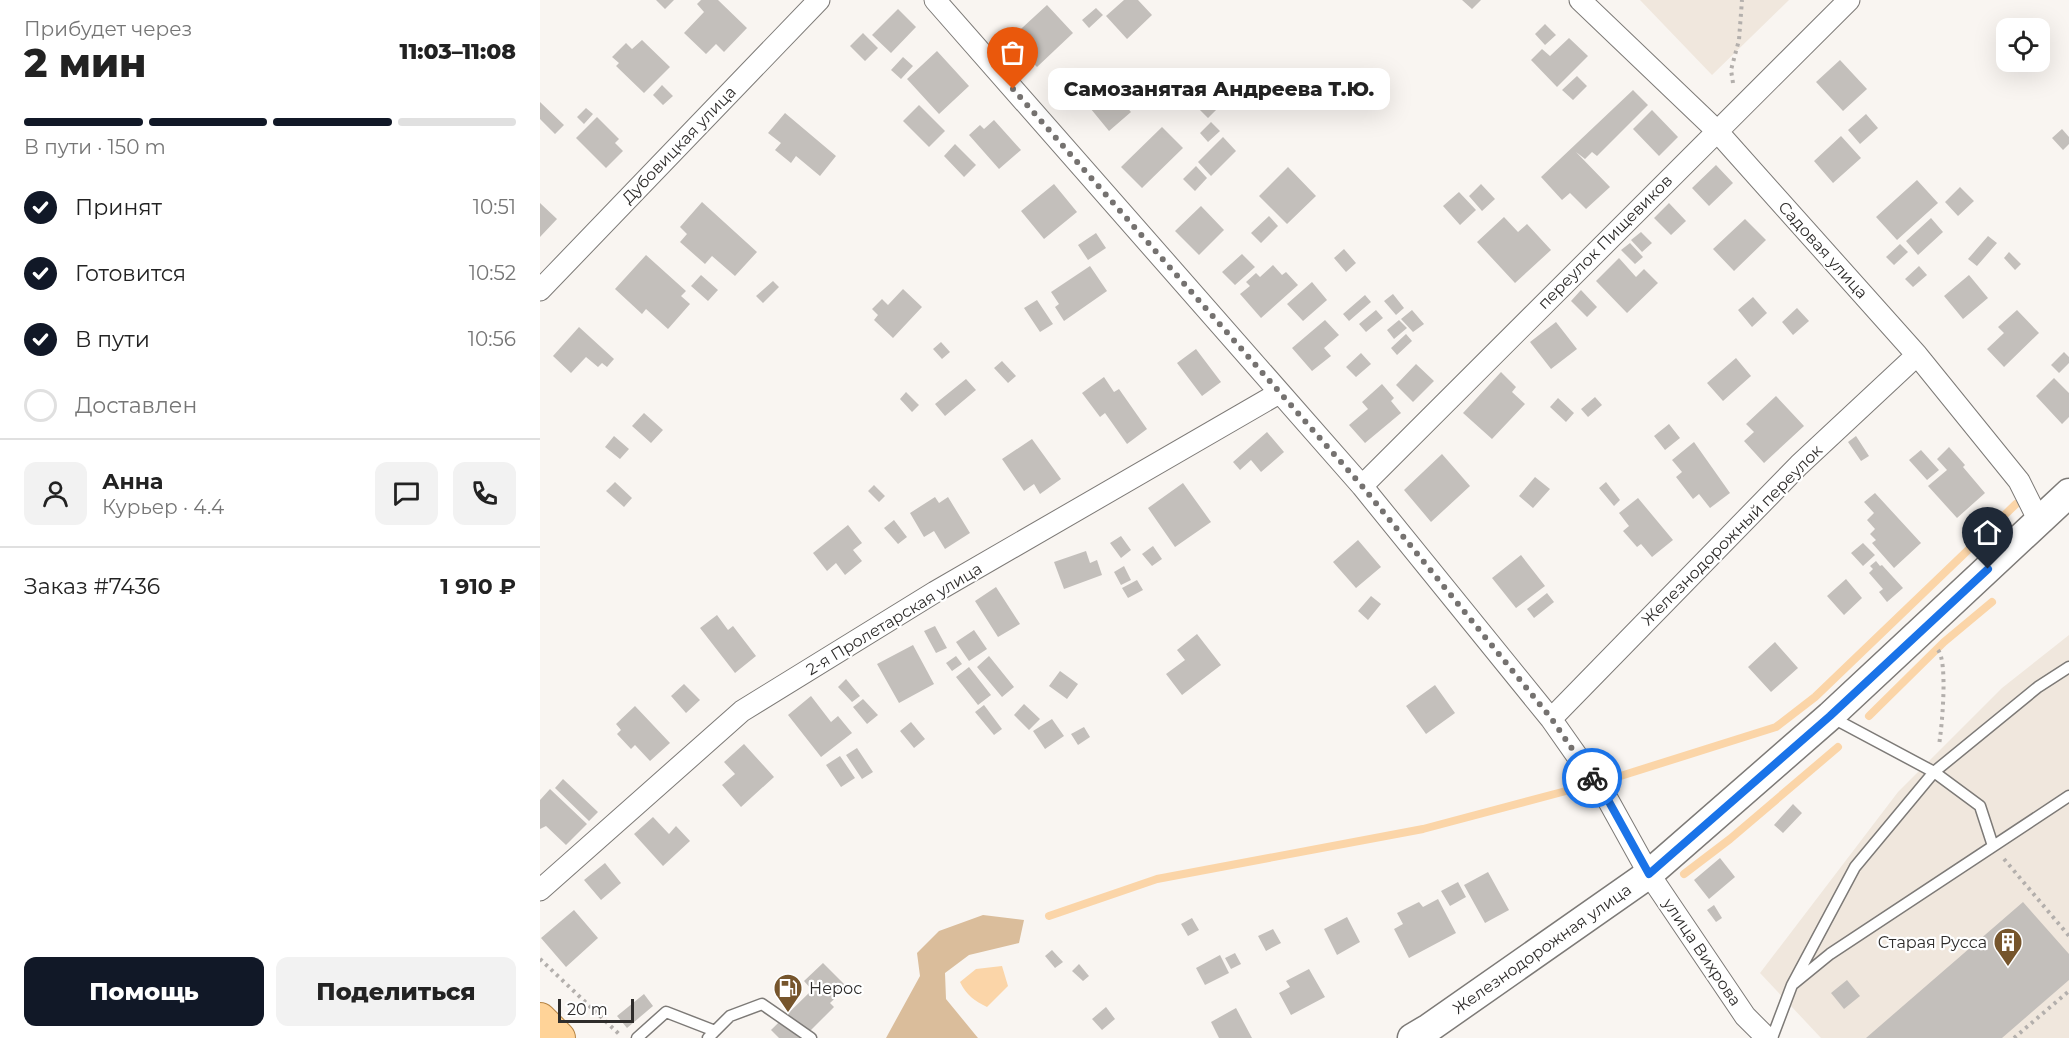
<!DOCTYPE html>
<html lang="ru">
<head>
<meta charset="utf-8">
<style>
	:root { --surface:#fff; --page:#f2f2f2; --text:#222; --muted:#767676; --line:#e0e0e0; --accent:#111827 }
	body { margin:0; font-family:Montserrat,sans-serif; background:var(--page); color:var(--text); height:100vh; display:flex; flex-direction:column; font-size:22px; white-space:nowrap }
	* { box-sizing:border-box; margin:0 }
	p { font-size:20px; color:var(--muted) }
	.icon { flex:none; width:33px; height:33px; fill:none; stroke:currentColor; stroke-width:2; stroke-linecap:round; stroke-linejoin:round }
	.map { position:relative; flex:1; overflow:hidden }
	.details { display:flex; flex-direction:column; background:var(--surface); width:540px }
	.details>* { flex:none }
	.fabs { position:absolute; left:1456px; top:18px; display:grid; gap:12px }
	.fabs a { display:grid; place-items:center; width:54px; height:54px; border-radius:12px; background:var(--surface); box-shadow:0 6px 24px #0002; font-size:30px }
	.scale { position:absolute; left:18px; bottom:15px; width:76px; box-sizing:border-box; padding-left:6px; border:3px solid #2e2c2b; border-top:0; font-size:16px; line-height:21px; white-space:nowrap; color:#2e2c2b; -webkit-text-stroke:4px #fff; paint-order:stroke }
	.pin { position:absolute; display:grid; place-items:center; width:51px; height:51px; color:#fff; margin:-62px -26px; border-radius:50% 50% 50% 0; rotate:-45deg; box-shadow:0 0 6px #0007 }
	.pin .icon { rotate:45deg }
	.courier { position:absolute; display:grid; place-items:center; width:60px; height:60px; margin:-30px; border:4px solid #1a73e8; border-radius:50%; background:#fff; color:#222; box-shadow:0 2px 8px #0007 }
	.bubble { position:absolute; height:42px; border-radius:12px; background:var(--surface); box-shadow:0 6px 24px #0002; font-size:20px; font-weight:800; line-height:42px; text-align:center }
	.headline em { font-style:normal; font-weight:800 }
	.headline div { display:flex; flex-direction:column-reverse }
	.headline { display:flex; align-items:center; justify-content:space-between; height:102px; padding:0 24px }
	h1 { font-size:39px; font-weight:800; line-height:45px }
	.bar { display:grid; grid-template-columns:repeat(4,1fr); gap:9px 6px; align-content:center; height:72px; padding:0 24px }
	.bar i { height:8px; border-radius:4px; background:var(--line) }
	.bar .active { background:var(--accent) }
	.bar p { grid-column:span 4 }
	.line { display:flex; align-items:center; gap:15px; padding:0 24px; border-top:2px solid var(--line) }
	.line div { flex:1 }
	.round { display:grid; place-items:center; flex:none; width:63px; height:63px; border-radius:12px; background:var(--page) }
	ol { padding:0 24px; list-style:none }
	li { display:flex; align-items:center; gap:18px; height:66px }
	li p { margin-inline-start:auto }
	li .icon { padding:6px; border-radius:50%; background:var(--accent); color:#fff; stroke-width:4 }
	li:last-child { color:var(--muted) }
	li i { width:33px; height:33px; border:3px solid var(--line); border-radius:50% }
	.button { display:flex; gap:12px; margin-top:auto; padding:12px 24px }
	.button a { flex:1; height:69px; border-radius:12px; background:var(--accent); color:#fff; font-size:24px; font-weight:800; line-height:69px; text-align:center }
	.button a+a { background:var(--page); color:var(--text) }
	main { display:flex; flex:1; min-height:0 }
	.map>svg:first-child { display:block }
	.built { fill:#f0e7dd }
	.green { fill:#dabd9b }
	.water { fill:#fbd5a8 }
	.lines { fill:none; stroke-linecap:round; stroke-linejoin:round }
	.stream { stroke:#fbd5a8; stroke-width:8 }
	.building { fill:#c3bfbb }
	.lane-casing { stroke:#7d7a77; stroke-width:13 }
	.street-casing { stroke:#7d7a77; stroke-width:23 }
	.secondary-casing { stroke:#7d7a77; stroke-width:31 }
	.primary-casing { stroke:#b68545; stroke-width:34 }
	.path { stroke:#b3afac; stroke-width:4; stroke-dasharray:3 4.5; stroke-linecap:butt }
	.lane { stroke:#fff; stroke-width:10 }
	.street { stroke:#fff; stroke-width:21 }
	.secondary { stroke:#fff; stroke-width:28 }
	.primary { stroke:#ffd398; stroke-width:32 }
	.done { stroke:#757270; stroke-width:6; stroke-dasharray:0 10.8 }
	.route { stroke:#1a73e8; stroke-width:8 }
	.labels { text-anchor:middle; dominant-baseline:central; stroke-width:4.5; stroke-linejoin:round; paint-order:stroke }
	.street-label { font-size:16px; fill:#2e2c2b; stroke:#fff }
	.poi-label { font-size:16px; fill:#2e2c2b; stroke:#fff; text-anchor:end }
</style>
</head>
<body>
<main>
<section class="details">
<div class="headline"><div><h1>2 мин</h1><p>Прибудет через</p></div><em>11:03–11:08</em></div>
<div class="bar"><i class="active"></i><i class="active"></i><i class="active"></i><i></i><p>В пути · 150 m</p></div>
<ol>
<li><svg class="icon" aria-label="check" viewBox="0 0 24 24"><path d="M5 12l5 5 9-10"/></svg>Принят<p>10:51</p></li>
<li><svg class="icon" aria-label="check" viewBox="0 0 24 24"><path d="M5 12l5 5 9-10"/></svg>Готовится<p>10:52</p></li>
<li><svg class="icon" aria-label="check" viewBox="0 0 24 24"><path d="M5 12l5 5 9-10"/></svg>В пути<p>10:56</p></li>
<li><i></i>Доставлен</li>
</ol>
<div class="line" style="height:108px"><a class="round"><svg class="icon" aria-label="person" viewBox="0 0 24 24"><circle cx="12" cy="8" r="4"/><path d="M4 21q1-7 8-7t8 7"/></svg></a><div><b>Анна</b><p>Курьер · 4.4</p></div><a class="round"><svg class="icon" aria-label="chat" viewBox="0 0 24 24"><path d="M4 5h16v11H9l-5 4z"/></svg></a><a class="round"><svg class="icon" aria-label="phone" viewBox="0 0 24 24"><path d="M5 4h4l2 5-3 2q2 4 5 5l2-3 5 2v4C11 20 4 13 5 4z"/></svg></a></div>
<div class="line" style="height:78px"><div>Заказ #7436</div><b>1 910 ₽</b></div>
<div class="button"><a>Помощь</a><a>Поделиться</a></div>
</section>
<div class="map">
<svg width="1529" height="1038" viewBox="0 0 1529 1038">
	<rect width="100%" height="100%" fill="#f9f5f1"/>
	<path class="built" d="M1100,0H1249L1172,75Z
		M1529,635V1038H1281L1220,973L1358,792L1462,688Z"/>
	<path class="green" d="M443,915L484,920L479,943L429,955L405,973L406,999L438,1038H346L380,976L377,953L399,931Z"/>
	<path class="water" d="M462,966L468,986L447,1007C435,1001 426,995 420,982L436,969Z"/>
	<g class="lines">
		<path class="stream" d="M1329,716L1404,642L1452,602
			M1071,779L1236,727L1275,697L1476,504
			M1144,874L1190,839L1298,747
			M509,916L617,879L883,829L1041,787"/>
	</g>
	<path class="building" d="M116,0H134L125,9Z
		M161,0H178L207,28L184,52L176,44L166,54L144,33L164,12L157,4Z
		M584,0H598L612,15L587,39L566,16Z
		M922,0H941L932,9Z
		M507,5L533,33L497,67L470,39Z
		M556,8L563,15L549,28L542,20Z
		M358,9L376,27L351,53L332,35Z
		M1005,24L1016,35L1005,45L995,34Z
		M323,33L338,48L325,61L310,46Z
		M1029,38L1048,56L1017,87L991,60L1002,49L1010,56Z
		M102,40L130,67L104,93L76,66L79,63L72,57L86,43L92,49Z
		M397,51L429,86L399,114L367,79Z
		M363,57L373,66L361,79L351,70Z
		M1300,60L1327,89L1303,111L1276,82Z
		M578,68L594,86L584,95L568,77Z
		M1037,76L1047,86L1033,100L1022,90Z
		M564,82L591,112L569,131L546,103L561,90L559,87Z
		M122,85L133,96L123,105L113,95Z
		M1093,90L1108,105L1057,156L1052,152L1045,159L1036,152L1070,187L1046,209L1030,193L1022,200L1001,177Z
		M662,94L677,109L668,118L653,103Z
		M0,102L24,125L15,134L0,119Z
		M379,105L405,131L389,147L363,121Z
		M46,108L53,114L44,124L37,117Z
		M1112,110L1138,137L1119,156L1093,129Z
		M245,113L296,156L280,176L256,156L251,163L235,150L241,143L228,133Z
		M1326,114L1338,128L1320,144L1308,130Z
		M57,117L79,139L75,143L83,151L66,168L36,138Z
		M454,120L481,150L459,169L429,135L440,125L444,129Z
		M671,122L680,131L668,142L660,133Z
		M622,127L643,148L602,188L581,167Z
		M1522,129L1529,137V144L1523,150L1512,138Z
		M1301,136L1321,158L1293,183L1274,161Z
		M683,137L696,151L671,176L658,162Z
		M415,144L436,165L424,177L404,156Z
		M1176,165L1193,183L1169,206L1152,188Z
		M656,166L667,178L655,191L643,179Z
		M748,167L776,196L747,224L719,196Z
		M1377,180L1398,203L1357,240L1336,217Z
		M514,184L537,212L504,239L481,211Z
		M941,184L955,199L942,211L929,196Z
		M1420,187L1434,201L1418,216L1405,202Z
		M919,192L936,210L920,225L903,206Z
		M162,202L217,252L195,276L172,256L165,264L140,242L147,234L140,227Z
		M0,203L17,219L0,237Z
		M1129,203L1146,221L1131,235L1114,218Z
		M661,206L684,230L659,255L635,231Z
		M729,216L738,226L721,243L711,233Z
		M964,217L978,232L987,224L1011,250L975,283L937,242Z
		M1391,218L1403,232L1378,255L1366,241Z
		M1205,219L1226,240L1194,271L1173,249Z
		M1101,232L1112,243L1102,252L1091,240Z
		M556,233L566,248L548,260L538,245Z
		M1448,236L1457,243L1437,266L1428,259Z
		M1090,243L1103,257L1095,264L1081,250Z
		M1360,244L1368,252L1354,265L1346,257Z
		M804,249L816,263L806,272L794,258Z
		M1469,252L1481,264L1475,270L1464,258Z
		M702,254L715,267L695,285L682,272Z
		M106,255L146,291L141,296L150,304L128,329L106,309L102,314L75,289Z
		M1079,258L1096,277L1104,269L1118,283L1087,313L1056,281Z
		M733,265L742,275L746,272L758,285L721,318L700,294L710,286L706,282L716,273L720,277Z
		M550,266L567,291L524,321L515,307L519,304L511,292Z
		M1379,266L1387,275L1373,287L1365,279Z
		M161,275L178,290L168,301L151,286Z
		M1429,275L1448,298L1423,319L1404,296Z
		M233,281L239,287L223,303L216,296Z
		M772,282L787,300L763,321L747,304Z
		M363,289L382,307L353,338L334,320L338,315L332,309L342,299L348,305Z
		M1041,290L1057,307L1047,317L1031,301Z
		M853,294L864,308L856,315L844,301Z
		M825,295L831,302L809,321L803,314Z
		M1213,297L1227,313L1212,327L1198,310Z
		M497,300L513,324L500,332L484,308Z
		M1257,308L1269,321L1253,335L1242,322Z
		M836,310L843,318L826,332L819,324Z
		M872,310L884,324L873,332L861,319Z
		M1477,310L1499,333L1464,367L1447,349L1464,333L1458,327Z
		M785,320L799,335L784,348L791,356L772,371L752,348Z
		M859,320L867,328L854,339L847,330Z
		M1016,322L1037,349L1011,369L990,342Z
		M39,327L74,359L67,367L62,363L58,367L46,357L31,373L13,356Z
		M866,334L872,341L857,355L851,348Z
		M401,342L410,352L402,359L393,349Z
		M656,349L681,382L662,396L637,363Z
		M1524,352L1529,357V363L1519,373L1511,365Z
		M821,353L831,364L816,377L806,367Z
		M1196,358L1211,376L1183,401L1167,383Z
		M462,361L476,376L468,383L454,368Z
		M876,364L894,381L873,402L856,385Z
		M961,372L976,387L972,392L985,404L952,439L923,413Z
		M564,377L574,392L579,389L607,429L587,444L565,413L560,417L542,393Z
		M1514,378L1529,393V417L1522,424L1496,396Z
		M426,379L436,390L405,416L395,404Z
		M842,384L854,398L851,401L861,413L825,443L809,425L828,409L822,402Z
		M366,392L379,405L372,412L360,399Z
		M1236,396L1264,426L1224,463L1204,441L1214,432L1206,424Z
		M1055,397L1062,405L1048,417L1041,409Z
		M1018,398L1034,413L1026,422L1010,407Z
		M104,413L123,430L111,443L92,426Z
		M1129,424L1140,438L1125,450L1114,436Z
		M727,432L744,452L721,472L711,460L700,470L693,462Z
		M74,436L89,449L80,459L65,447Z
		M1316,436L1329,456L1321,461L1308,442Z
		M492,439L521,479L500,494L494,484L484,491L462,459Z
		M1154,442L1190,493L1170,508L1159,494L1153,499L1136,477L1142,472L1132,460Z
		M1409,447L1425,465L1423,467L1445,493L1417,518L1388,486L1407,470L1397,459Z
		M1381,450L1399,470L1387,480L1369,460Z
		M902,454L930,486L891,522L864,490Z
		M995,477L1010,489L993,508L979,496Z
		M75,482L92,498L84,507L66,491Z
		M1066,482L1080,500L1074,506L1059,488Z
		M643,483L671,522L635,547L608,508Z
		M334,485L345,496L339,502L328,491Z
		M1335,493L1381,543L1354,568L1332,543L1336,540L1330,534L1335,529L1327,520L1334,513L1324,502Z
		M395,497L399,503L408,497L430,533L405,549L394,531L384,537L370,513Z
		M1098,498L1133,540L1112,557L1101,544L1097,547L1083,531L1089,526L1079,513Z
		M354,520L367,537L358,544L344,528Z
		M308,525L322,543L313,550L322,561L305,575L296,563L287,571L273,553Z
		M581,536L591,550L581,558L570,543Z
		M818,540L841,567L816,588L793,562Z
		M1323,543L1335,555L1323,566L1311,553Z
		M613,546L622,559L612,566L602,554Z
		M546,551L550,563L557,560L562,575L524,589L514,562Z
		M981,555L1005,586L976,608L952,578Z
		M1336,561L1340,566L1342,565L1363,588L1347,602L1339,592L1343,589L1329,573L1333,569L1330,566Z
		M584,566L591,580L581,585L574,572Z
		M1306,579L1322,598L1304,615L1287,596Z
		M597,580L603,590L588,598L582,588Z
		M456,587L480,624L458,637L435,601Z
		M1007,593L1014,602L994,618L987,609Z
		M831,596L841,604L828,620L818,611Z
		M177,615L188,630L193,626L216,656L195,673L160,628Z
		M395,626L407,648L396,653L384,631Z
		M434,630L447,649L429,661L416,642Z
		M657,634L681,665L642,695L626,674L645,660L637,650Z
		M1235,642L1258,668L1231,692L1208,667Z
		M373,645L394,684L359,703L337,664Z
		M416,656L422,664L412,671L406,663Z
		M449,656L474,687L462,697L437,667Z
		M429,667L451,695L438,705L416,677Z
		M520,671L538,684L527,699L509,686Z
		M306,679L320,696L312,702L298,687Z
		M144,684L160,700L146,713L131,696Z
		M895,685L915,713L886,734L866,706Z
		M271,696L291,722L298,716L312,733L281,757L248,715Z
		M323,699L338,715L327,724L313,707Z
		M484,704L500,719L489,730L474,715Z
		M444,705L462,729L454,735L435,712Z
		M95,706L130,743L110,761L95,745L91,749L77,734L81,730L76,724Z
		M512,719L524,736L505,749L493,731Z
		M371,722L385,739L374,748L360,731Z
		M544,727L550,737L538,745L531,734Z
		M204,744L234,777L201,807L182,785L195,774L184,762Z
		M317,748L333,772L322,779L306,755Z
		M300,756L315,778L301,787L286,765Z
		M23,779L58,812L49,821L15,788Z
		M10,789L47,824L26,845L6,826L0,829V800Z
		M1253,804L1262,813L1243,833L1234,825Z
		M113,817L129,834L136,826L150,841L123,866L94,834Z
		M1180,858L1195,877L1169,899L1154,880Z
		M65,863L81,883L61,900L44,880Z
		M948,872L969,910L945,923L924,885Z
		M918,882L926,897L910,906L901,891Z
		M898,899L916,933L869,958L854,929L863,924L857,913L879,902L883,907Z
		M1483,902L1529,954V980L1462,1038H1326Z
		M1174,905L1182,918L1176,922L1167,910Z
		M34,910L58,938L26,967L1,938Z
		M807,917L820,942L797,955L784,929Z
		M652,918L659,930L648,936L641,924Z
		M733,929L741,943L726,951L718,936Z
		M512,950L523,962L515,968L505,956Z
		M695,953L701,964L691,969L685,958Z
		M680,955L689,973L665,985L656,968Z
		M283,963L307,987L290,1003L294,1007L263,1038H239L231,1030L272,990L264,981Z
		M539,964L549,976L543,981L532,971Z
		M769,969L785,997L751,1015L739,993L750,987L746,981Z
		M1307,980L1320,996L1304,1009L1291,993Z
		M104,994L113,1006L87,1028L77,1016Z
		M566,1007L575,1019L562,1030L552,1019Z
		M696,1008L712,1038H679L671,1022Z"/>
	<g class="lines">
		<g class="lane-casing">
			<path id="lane" d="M1291,717L1394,772L1440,806L1453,846
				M1252,985L1315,867L1394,772L1498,687L1529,667
				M97,1038L126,1012L175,1031
				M168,1038L190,1016L222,1004L271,1038
				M1232,1038L1252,985L1290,954L1529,796"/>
		</g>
		<g class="street-casing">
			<path id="street" d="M395,0L822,486L1011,719L1068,800L1109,874L1205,1016L1227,1038
				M1040,0L1176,130L1377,355L1479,481L1499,521
				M0,290L279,0
				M822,486L1309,0
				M1011,719L1259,465L1377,355
				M0,890L202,711L395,592L739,393"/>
		</g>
		<g class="secondary-casing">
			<path id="secondary" d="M872,1038L889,1028L1109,874L1290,716L1529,493"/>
		</g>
		<g class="primary-casing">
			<path id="primary" d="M0,1019L19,1038"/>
		</g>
		<path class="path" d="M1193,83L1191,70L1199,40L1202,0
			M1398,650C1408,662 1402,727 1399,745
			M1464,859L1529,936
			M0,959L80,1035
			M1474,1038L1529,991"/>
		<use href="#lane" class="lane"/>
		<use href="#street" class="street"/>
		<use href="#secondary" class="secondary"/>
		<use href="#primary" class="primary"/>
	</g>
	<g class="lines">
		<path class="done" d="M473,89L822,486L1011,718L1052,778"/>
		<path class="route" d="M1052,778L1068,800L1109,874L1290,716L1448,569"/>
	</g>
	<defs>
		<g id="building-pin" transform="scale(1.5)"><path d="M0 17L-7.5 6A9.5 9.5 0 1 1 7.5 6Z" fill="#76552c" stroke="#fff"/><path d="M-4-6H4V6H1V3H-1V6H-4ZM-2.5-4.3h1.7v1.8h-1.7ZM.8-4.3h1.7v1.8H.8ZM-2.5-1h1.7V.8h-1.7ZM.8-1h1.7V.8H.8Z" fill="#fff"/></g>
		<g id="fuel-pin" transform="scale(1.5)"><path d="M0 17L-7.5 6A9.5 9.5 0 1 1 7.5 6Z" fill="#76552c" stroke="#fff"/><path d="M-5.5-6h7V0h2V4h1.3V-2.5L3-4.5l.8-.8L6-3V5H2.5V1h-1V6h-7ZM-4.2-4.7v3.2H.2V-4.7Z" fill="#fff"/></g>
	</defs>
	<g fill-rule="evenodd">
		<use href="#building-pin" x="1468" y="942"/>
		<use href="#fuel-pin" x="248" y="988"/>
	</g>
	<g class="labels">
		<g class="street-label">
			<text transform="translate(139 145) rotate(-46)">Дубовицкая улица</text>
			<text transform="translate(1065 242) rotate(-45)">переулок Пищевиков</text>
			<text transform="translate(1283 250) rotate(48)">Садовая улица</text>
			<text transform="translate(1192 535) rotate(-45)">Железнодорожный переулок</text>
			<text transform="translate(354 619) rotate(-31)">2-я Пролетарская улица</text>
			<text transform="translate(1002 949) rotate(-35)">Железнодорожная улица</text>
			<text transform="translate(1162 952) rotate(56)">улица Вихрова</text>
		</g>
		<g class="poi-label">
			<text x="1447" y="942">Старая Русса</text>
			<text x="269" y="988" text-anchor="start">Нерос</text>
		</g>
	</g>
</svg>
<div class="fabs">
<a><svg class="icon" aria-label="locate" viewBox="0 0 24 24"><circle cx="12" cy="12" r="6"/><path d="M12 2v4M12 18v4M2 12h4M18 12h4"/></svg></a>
</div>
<div class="scale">20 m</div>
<div class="pin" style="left:473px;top:89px;background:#ea580c"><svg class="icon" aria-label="bag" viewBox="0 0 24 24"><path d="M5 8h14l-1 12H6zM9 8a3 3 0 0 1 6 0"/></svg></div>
<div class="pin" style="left:1448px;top:569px;background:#1f2937"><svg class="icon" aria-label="home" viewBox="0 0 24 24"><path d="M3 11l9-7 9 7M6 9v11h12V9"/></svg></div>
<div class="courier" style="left:1052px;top:778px"><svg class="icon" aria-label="bike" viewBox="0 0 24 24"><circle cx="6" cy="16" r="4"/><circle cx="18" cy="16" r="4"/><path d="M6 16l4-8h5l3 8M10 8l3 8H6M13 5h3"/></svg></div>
<div class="bubble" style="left:508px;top:68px;width:342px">Самозанятая Андреева Т.Ю.</div>
</div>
</main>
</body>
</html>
